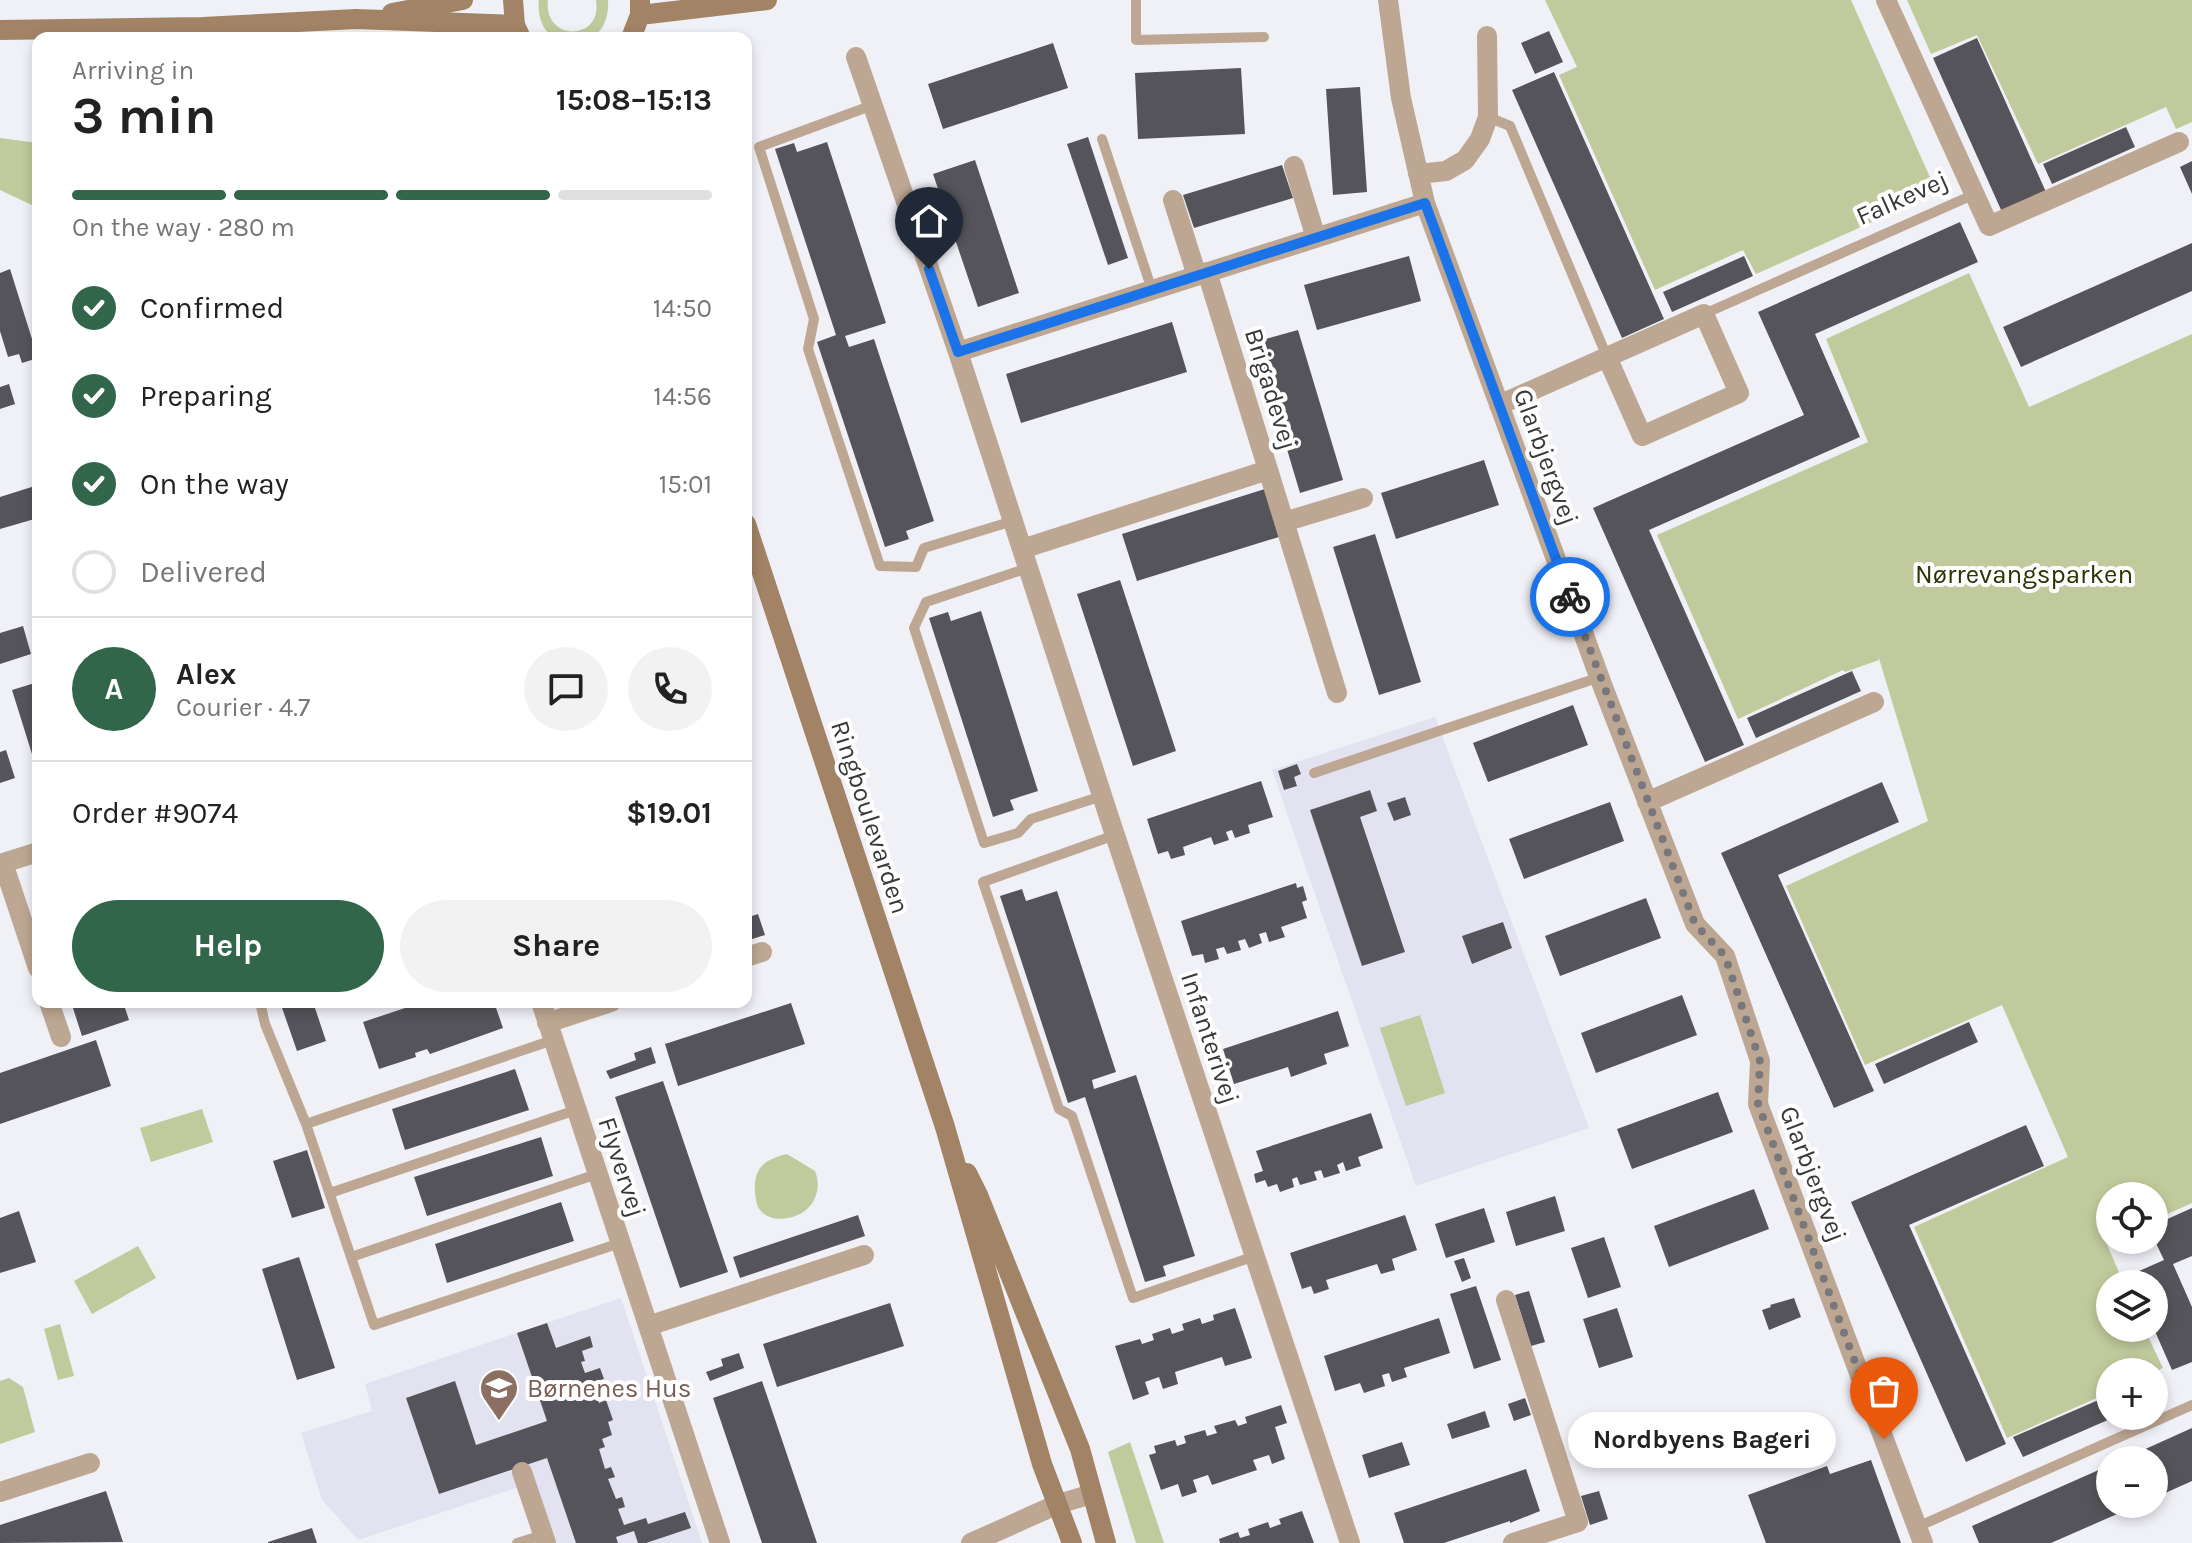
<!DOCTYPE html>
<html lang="en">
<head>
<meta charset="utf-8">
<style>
	:root { --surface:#fff; --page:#f2f2f2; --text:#222; --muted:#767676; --line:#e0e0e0; --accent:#31664b }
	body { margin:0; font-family:Karla,sans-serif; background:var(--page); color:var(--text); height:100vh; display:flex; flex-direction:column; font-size:30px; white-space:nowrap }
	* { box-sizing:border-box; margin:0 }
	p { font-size:26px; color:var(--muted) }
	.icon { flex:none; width:44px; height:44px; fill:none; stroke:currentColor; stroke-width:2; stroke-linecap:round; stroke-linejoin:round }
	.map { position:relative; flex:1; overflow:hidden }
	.drawer { position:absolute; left:32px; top:32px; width:720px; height:976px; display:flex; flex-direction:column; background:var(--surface); border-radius:16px; box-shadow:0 4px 12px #0003 }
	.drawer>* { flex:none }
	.fabs { position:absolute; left:2096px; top:1182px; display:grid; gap:16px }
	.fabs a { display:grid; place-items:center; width:72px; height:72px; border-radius:50%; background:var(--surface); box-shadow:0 4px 12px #0003; font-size:40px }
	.pin { position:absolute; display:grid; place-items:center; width:68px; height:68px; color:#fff; margin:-82px -34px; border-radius:50% 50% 50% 0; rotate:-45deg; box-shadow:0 0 8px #0007 }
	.pin .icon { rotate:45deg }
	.courier { position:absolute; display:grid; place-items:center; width:80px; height:80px; margin:-40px; border:6px solid #1a73e8; border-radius:50%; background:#fff; color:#222; box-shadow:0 2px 10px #0007 }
	.bubble { position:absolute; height:56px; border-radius:28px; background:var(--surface); box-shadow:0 4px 12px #0003; font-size:26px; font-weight:700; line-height:56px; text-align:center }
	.head em { font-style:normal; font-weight:700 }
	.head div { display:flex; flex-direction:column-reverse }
	.head { display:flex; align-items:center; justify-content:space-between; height:136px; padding:0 40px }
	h1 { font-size:52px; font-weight:700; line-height:60px }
	.bar { display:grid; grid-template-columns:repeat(4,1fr); gap:12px 8px; align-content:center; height:96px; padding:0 40px }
	.bar i { height:10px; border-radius:6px; background:var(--line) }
	.bar .current { background:var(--accent) }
	.bar p { grid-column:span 4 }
	.line { display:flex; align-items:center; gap:20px; padding:0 40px; border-top:2px solid var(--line) }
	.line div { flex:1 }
	.round { display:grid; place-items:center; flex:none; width:84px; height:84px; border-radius:42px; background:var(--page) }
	ol { padding:0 40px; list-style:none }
	li { display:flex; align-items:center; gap:24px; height:88px }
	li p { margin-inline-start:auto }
	li .icon { padding:8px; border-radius:50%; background:var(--accent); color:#fff; stroke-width:4 }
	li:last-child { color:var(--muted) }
	li i { width:44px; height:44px; border:4px solid var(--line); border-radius:50% }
	.primary-button { display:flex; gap:16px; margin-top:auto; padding:16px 40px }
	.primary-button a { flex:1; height:92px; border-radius:48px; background:var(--accent); color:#fff; font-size:32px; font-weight:700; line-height:92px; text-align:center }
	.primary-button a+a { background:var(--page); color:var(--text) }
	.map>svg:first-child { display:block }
	.built { fill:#e2e2f1 }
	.green { fill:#c0ca9c }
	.building { fill:#54545a }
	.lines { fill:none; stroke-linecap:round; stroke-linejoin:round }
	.lane { stroke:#bda793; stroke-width:10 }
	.street { stroke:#bda793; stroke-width:20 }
	.secondary { stroke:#a28365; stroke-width:20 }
	.done { stroke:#78787c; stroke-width:8; stroke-dasharray:0 14.4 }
	.route { stroke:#1a73e8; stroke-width:10 }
	.labels { text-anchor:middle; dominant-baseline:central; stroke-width:8; stroke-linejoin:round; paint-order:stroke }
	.street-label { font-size:26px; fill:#38383a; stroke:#fefefe }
	.park-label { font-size:26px; fill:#2c3302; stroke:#fefefe }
	.education-label { font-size:26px; fill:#785e54; stroke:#fefefe; text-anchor:start }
</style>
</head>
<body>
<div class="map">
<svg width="2192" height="1543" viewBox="0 0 2192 1543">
	<rect width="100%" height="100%" fill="#f0f0f7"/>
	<path class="built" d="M1435,717L1589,1128L1416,1186L1272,770Z
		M621,1298L702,1543H553L531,1483L358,1540L322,1500L301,1433L372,1411L365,1384Z"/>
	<path class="green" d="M539,0H548C543,42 603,42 596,0H608C609,13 605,33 589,38C585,39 581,38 576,38C571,38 562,40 557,38C542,34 537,13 539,0Z
		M1545,0H1851L1937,193L1756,274L1743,250L1655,290L1559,75L1577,67Z
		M1907,0H2192V122L2176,129L2166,107L2038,164L1977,35L1931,54Z
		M0,138L38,143V208L0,190Z
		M1969,273L2029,407L2192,334V1203L2154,1220V1196H2110V1240L2106,1242L2124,1284H2110V1328H2144L2163,1368L2154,1372H2110V1392L2007,1438L1914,1227L2068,1157L2002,1005L1865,1065L1786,886L1928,821L1878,655L1879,660L1845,672L1843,670L1738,719L1657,535L1868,442L1826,339Z
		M1420,1015L1445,1093L1406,1106L1380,1028Z
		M202,1109L213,1142L151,1162L140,1128Z
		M787,1154L815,1171C820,1183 818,1196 810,1206C799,1220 771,1224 760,1210C756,1205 756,1198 755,1192C753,1167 766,1159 787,1154Z
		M138,1246L156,1278L92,1314L74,1281Z
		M60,1324L74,1376L58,1380L44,1329Z
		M9,1378L23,1387L35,1432L0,1444V1381Z
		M1130,1442L1164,1543H1136L1108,1452Z"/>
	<path class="building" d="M1549,31L1563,62L1535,74L1521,43Z
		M1977,38L2046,192L2002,212L1933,58Z
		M1053,43L1068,88L943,129L928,84Z
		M1241,68L1245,134L1138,139L1135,73Z
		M1554,72L1664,319L1622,338L1512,90Z
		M1360,87L1367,192L1333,195L1326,89Z
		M2126,127L2135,147L2052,184L2043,164Z
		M1088,137L1128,258L1108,265L1067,144Z
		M827,142L886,323L845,336L849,347L874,339L934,521L906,531L909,539L885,547L817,342L836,335L775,149L794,143L797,152Z
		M975,160L1019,293L978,307L933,174Z
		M2192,161V194L2180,167Z
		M1282,165L1293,198L1194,228L1183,195Z
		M1960,222L1978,262L1815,334L1860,437L1649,530L1744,745L1705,762L1593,508L1804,415L1758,312Z
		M2192,243V291L2021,367L2003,327Z
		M1409,256L1421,301L1317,330L1304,285Z
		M1744,256L1753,276L1672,312L1663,292Z
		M10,269L38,358L22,363L19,354L8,357L0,331V273Z
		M1172,322L1187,372L1021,423L1006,374Z
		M1298,330L1343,480L1300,493L1255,342Z
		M9,384L15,404L0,409V387Z
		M1484,460L1499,505L1396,539L1381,493Z
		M38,485V518L0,529V497Z
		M1268,488L1282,536L1137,581L1122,534Z
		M1375,534L1421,682L1379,695L1333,547Z
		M1120,580L1176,751L1133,766L1077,594Z
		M981,611L1038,791L1010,800L1014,810L993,817L929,618L948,612L951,621Z
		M23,626L31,654L0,664V633Z
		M1852,671L1861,691L1756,738L1747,718Z
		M38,682V769L37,770L12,690Z
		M1573,705L1588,745L1488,782L1473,743Z
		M6,750L15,778L0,783V752Z
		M1297,764L1301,774L1294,777L1297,786L1284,790L1278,771Z
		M1261,781L1273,817L1248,825L1250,833L1235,838L1232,830L1226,832L1229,840L1214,845L1211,837L1183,847L1185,855L1171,859L1168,851L1158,854L1147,819Z
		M1882,782L1899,822L1778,875L1874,1091L1834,1108L1721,853Z
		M1370,790L1377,811L1360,817L1405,952L1362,966L1310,810Z
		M1405,797L1411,815L1394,821L1387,803Z
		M1610,802L1624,841L1524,879L1509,839Z
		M1296,883L1297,888L1303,886L1307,900L1302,902L1307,918L1281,927L1285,937L1269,942L1266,932L1259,934L1262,943L1249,948L1245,939L1238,941L1241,950L1227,954L1224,947L1216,949L1219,959L1205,963L1203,954L1192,956L1181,921Z
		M1022,889L1026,901L1057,891L1116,1072L1092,1080L1094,1089L1136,1075L1195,1256L1163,1266L1166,1276L1145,1282L1085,1097L1068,1103L1000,896Z
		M1646,898L1661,938L1560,976L1545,936Z
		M758,914L765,935L746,941V918Z
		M1503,922L1512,948L1472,964L1462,936Z
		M1682,995L1697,1035L1596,1073L1581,1033Z
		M71,1002H123L129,1020L82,1036Z
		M280,1002H313L326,1041L297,1051Z
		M423,1002H494L503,1028L430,1054L427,1049L415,1053L416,1057L379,1069L363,1022Z
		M791,1003L805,1044L678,1086L665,1044Z
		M1338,1011L1349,1046L1324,1054L1327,1064L1291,1077L1288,1067L1234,1084L1223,1049Z
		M1969,1022L1978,1042L1884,1084L1875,1064Z
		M96,1040L111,1086L0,1124V1073Z
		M651,1047L656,1063L610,1079L606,1071L636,1060L634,1053Z
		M515,1069L529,1110L405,1150L392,1109Z
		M663,1081L728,1272L680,1288L615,1097Z
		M1718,1092L1733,1132L1632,1169L1617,1129Z
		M1371,1113L1383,1148L1358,1157L1361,1166L1346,1171L1343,1162L1337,1165L1340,1173L1324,1178L1321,1170L1314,1172L1317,1180L1300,1185L1297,1177L1292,1179L1294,1187L1280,1192L1277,1184L1268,1187L1265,1180L1256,1183L1254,1174L1263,1171L1256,1151Z
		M2026,1125L2044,1166L1909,1225L2006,1444L1966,1462L1851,1202Z
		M541,1137L553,1176L427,1216L414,1177Z
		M307,1150L325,1208L292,1218L273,1161Z
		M1754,1189L1769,1229L1669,1267L1654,1226Z
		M1555,1196L1565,1231L1516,1246L1506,1212Z
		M561,1202L574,1241L447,1283L435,1244Z
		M1484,1208L1495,1242L1446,1258L1435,1224Z
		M2192,1208V1256L2173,1264L2192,1307V1362L2172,1370L2154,1329V1284H2134L2130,1275L2164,1260L2154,1239V1225Z
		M19,1211L36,1262L0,1273V1218Z
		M858,1215L865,1236L740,1278L733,1257Z
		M1405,1215L1417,1250L1392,1259L1395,1270L1381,1274L1377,1264L1326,1280L1329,1289L1314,1294L1311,1286L1302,1289L1290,1253Z
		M1604,1237L1621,1287L1588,1298L1571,1248Z
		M299,1257L335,1368L297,1380L262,1269Z
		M1464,1258L1471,1278L1462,1282L1454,1261Z
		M1476,1286L1501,1360L1474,1369L1450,1294Z
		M1529,1291L1545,1342L1531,1346L1515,1295Z
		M1794,1298L1801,1317L1769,1330L1762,1310L1771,1307L1770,1305Z
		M890,1303L904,1346L777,1387L763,1344Z
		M1235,1308L1252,1358L1225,1366L1222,1357L1175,1372L1178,1384L1163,1389L1159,1377L1145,1382L1149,1394L1133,1400L1115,1346L1140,1339L1142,1344L1154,1340L1152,1334L1170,1328L1172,1334L1184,1330L1182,1324L1200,1318L1202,1324L1214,1320L1213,1315Z
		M1617,1308L1633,1357L1599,1368L1583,1319Z
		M1439,1318L1450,1353L1404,1368L1407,1377L1392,1382L1389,1373L1382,1375L1385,1386L1364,1393L1360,1383L1335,1391L1324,1356Z
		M547,1323L556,1348L590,1336L593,1347L582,1351L585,1361L581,1362L585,1373L600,1368L604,1379L592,1382L599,1403L606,1400L613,1420L608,1422L612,1435L602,1439L605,1447L599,1449L605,1469L611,1467L615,1477L608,1479L616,1499L622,1497L625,1507L618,1509L624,1525L646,1518L648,1524L685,1512L691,1528L646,1543H638L634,1531L616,1537L618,1543H576L547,1458L439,1494L406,1398L455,1381L476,1445L547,1421L517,1333Z
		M739,1353L744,1368L710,1381L706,1372L723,1366L721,1359Z
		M762,1381L817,1543H762L713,1398Z
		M2110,1395V1416H2117L2023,1457L2013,1437Z
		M1525,1398L1531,1415L1514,1421L1508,1404Z
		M1281,1405L1287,1423L1275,1427L1285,1459L1272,1464L1269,1455L1253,1460L1257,1470L1212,1485L1208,1475L1193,1480L1197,1492L1182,1497L1178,1484L1161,1490L1149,1455L1156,1453L1154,1446L1175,1440L1177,1446L1186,1443L1184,1436L1205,1430L1207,1436L1217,1433L1214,1426L1235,1420L1238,1426L1247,1423L1245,1417Z
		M1485,1411L1490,1427L1452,1439L1447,1424Z
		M2192,1428V1481L2154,1498V1460H2121Z
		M1402,1442L1410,1465L1369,1478L1362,1455Z
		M1871,1460L1901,1543H1766L1748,1495L1827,1466L1830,1474Z
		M2110,1465V1504H2140L2051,1543H1979L1972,1526Z
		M1526,1469L1540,1511L1510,1523V1521L1444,1543H1404L1394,1513Z
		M106,1491L123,1542L0,1543V1525Z
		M1599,1491L1608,1519L1590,1525L1581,1496Z
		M1302,1511L1314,1543H1220L1219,1539L1238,1532L1240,1538L1250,1535L1248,1529L1268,1522L1270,1528L1281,1524L1279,1519Z
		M312,1528L317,1543H268V1542Z"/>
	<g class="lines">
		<path class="lane" d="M1136,0V40L1264,37
			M873,105L759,147L814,319L808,349L880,566L916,567L924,548L1013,521
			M1488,117L1510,126L1607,357
			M1102,139L1152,290
			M1704,314L1975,194
			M1028,568L926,602L914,628L984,843L1018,833L1031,819L1102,796
			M1314,773L1600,677
			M1115,835L983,882L1059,1109L1072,1116L1133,1298L1255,1256
			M260,1002L265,1024L306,1124
			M553,1040L306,1124L374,1325L620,1243
			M330,1193L576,1110
			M351,1257L597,1174
			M1917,1527L2192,1405
			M517,1543L543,1535"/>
		<path class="street" d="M1388,0L1401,98L1425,203L1603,687L1695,924L1725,956L1760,1061L1758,1104L1923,1543
			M1886,0L1989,226L2179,142
			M856,57L958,352L1109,817L1350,1543
			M1294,166L1316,238
			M1418,174L1446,171L1465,160L1480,139L1488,117L1487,36
			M1173,200L1197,276
			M1207,272L1337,693
			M958,352L1425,203
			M1499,405C1567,375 1636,344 1704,314L1739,393L1642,436L1607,357
			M1284,522L1363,498
			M1022,549L1268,470
			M1647,802L1874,702
			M3,863L38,968
			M0,864L38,852
			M746,957L762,952
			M49,1002L61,1037
			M541,1002L720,1543
			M547,1023L611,1002
			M1506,1300L1578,1522L1513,1543
			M648,1326L864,1255
			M522,1472L546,1543
			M0,1492L90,1463
			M971,1543L1058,1504L1092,1494"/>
		<path class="secondary" d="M513,0L515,25L521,38
			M392,13L463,0
			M640,15L767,0
			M0,30L203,27L356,19L515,25
			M631,38L640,15V0
			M746,524L945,1127L1042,1464L1072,1543
			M967,1173L978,1195L1080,1449L1106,1543"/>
	</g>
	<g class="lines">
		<path class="done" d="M1570,597L1695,924L1725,956L1760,1061L1758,1104L1884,1439"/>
		<path class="route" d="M929,269L958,352L1425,203L1570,597"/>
	</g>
	<defs>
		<g id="school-pin" transform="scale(2)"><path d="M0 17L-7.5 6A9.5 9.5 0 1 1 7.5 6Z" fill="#8d6e63" stroke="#fefefe"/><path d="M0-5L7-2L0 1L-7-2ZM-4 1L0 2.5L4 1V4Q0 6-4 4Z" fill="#fff"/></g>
	</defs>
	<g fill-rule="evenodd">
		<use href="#school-pin" x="499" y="1388"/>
	</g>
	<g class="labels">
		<g class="street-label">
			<text transform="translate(1902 198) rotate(-24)">Falkevej</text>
			<text transform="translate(1271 389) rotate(73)">Brigadevej</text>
			<text transform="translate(1546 457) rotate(70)">Glarbjergvej</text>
			<text transform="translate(870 817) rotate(72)">Ringboulevarden</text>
			<text transform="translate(1210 1038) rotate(72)">Infanterivej</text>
			<text transform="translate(622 1167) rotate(72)">Flyvervej</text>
			<text transform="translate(1813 1174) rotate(69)">Glarbjergvej</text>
		</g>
		<g class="park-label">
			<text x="2024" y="574">Nørrevangsparken</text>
		</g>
		<g class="education-label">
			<text x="527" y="1388">Børnenes Hus</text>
		</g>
	</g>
</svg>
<div class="fabs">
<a><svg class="icon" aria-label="locate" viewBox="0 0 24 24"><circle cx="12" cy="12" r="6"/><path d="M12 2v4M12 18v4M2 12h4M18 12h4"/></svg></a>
<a><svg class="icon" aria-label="layers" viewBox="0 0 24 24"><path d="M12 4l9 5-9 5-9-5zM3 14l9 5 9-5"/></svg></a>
<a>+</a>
<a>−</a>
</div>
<div class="pin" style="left:1884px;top:1439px;background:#ea580c"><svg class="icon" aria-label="bag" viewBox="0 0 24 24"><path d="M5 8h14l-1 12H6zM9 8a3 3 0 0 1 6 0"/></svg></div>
<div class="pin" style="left:929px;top:269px;background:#1f2937"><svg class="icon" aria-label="home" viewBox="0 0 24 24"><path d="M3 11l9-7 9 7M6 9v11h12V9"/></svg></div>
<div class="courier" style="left:1570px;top:597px"><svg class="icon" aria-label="bike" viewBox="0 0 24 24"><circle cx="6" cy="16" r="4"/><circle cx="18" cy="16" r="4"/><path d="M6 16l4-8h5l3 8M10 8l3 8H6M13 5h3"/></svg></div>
<div class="bubble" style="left:1568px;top:1412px;width:268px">Nordbyens Bageri</div>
<section class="drawer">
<div class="head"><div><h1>3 min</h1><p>Arriving in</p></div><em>15:08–15:13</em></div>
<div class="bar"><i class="current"></i><i class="current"></i><i class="current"></i><i></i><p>On the way · 280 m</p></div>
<ol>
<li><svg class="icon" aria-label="check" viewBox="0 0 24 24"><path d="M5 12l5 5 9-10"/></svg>Confirmed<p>14:50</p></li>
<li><svg class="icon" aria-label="check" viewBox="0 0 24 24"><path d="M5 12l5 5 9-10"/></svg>Preparing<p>14:56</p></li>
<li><svg class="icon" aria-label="check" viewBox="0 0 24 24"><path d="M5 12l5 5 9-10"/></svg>On the way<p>15:01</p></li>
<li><i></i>Delivered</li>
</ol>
<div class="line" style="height:144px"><b class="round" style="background:var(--accent);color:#fff">A</b><div><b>Alex</b><p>Courier · 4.7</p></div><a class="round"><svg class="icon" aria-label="chat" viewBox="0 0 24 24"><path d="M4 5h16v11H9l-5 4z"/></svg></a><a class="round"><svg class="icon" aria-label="phone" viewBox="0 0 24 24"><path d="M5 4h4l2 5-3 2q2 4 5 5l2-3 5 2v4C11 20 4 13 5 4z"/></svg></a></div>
<div class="line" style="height:104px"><div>Order #9074</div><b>$19.01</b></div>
<div class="primary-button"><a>Help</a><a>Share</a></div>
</section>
</div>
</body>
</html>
